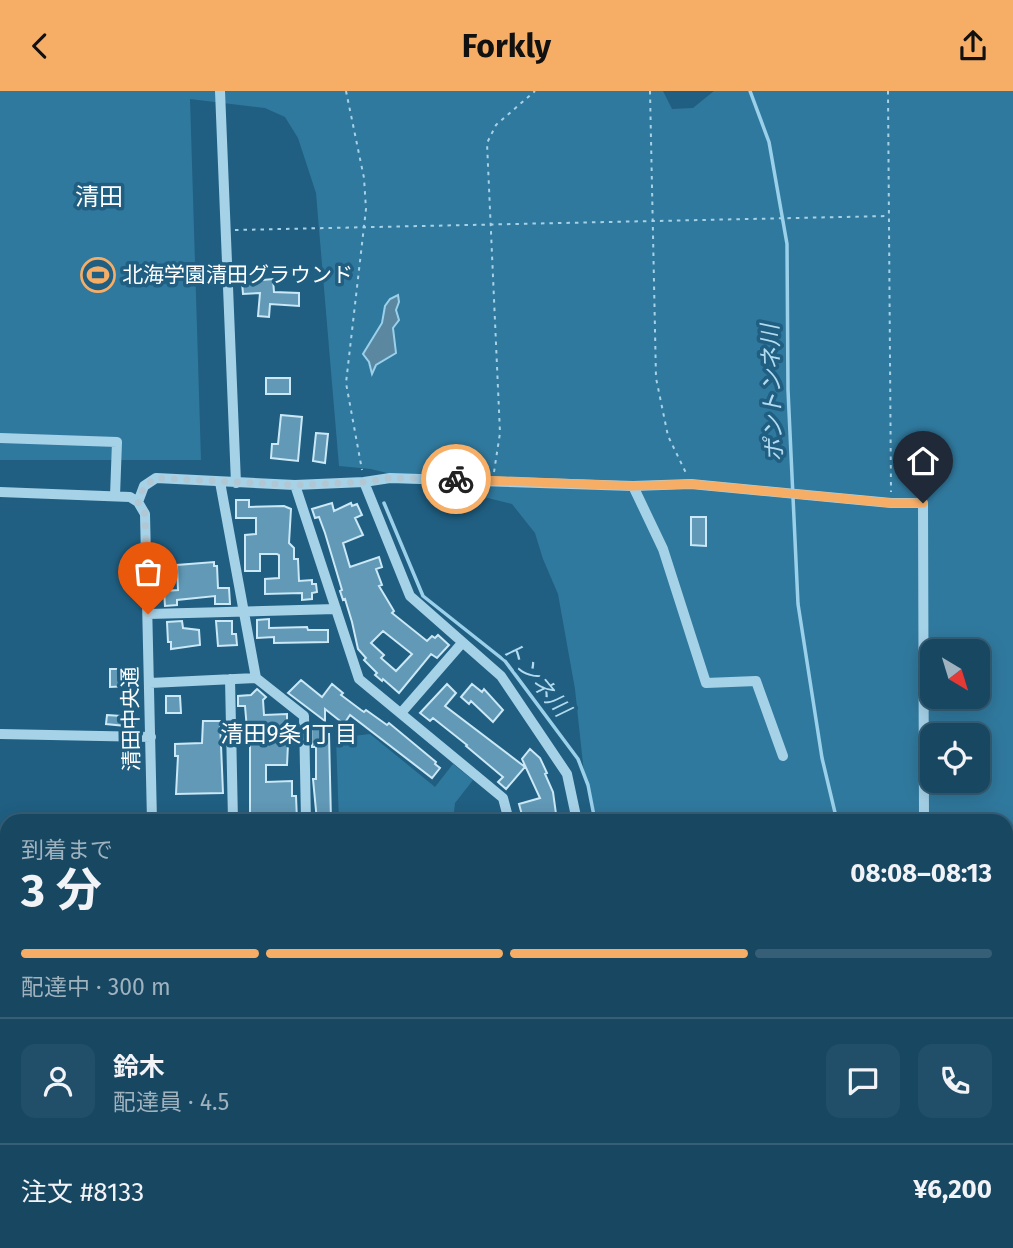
<!DOCTYPE html>
<html lang="ja">
<head>
<meta charset="utf-8">
<style>
	:root { --surface:#184762; --page:#214e68; --text:#f1f3f6; --muted:#9fb2be; --line:#365f77; --accent:#f6ae67 }
	body { margin:0; font-family:"Fira Sans","Noto Sans JP",sans-serif; background:var(--page); color:var(--text); height:100vh; display:flex; flex-direction:column; font-size:26px; white-space:nowrap }
	* { box-sizing:border-box; margin:0 }
	p { font-size:23px; color:var(--muted) }
	.icon { flex:none; width:38px; height:38px; fill:none; stroke:currentColor; stroke-width:2; stroke-linecap:round; stroke-linejoin:round }
	.map { position:relative; flex:1; overflow:hidden }
	.details { position:absolute; left:0px; top:723px; width:1013px; height:436px; display:flex; flex-direction:column; background:var(--surface); border-radius:21px 21px 0 0; box-shadow:0 4px 18px #0003,0 0 0 2px var(--line) }
	.details>* { flex:none }
	.needle { width:46px; rotate:142deg }
	.buttons { position:absolute; left:920px; top:548px; display:grid; gap:14px }
	.buttons a { display:grid; place-items:center; width:70px; height:70px; border-radius:14px; background:var(--surface); box-shadow:0 4px 18px #0003,0 0 0 2px var(--line); font-size:35px }
	.pin { position:absolute; display:grid; place-items:center; width:60px; height:60px; color:#fff; margin:-72px -30px; border-radius:50% 50% 50% 0; rotate:-45deg; box-shadow:0 0 7px #0007 }
	.pin .icon { rotate:45deg }
	.courier { position:absolute; display:grid; place-items:center; width:70px; height:70px; margin:-35px; border:5px solid #f6ae67; border-radius:50%; background:#fff; color:#222; box-shadow:0 2px 9px #0007 }
	.summary em { font-style:normal; font-weight:700 }
	.summary div { display:flex; flex-direction:column-reverse }
	.summary { display:flex; align-items:center; justify-content:space-between; height:119px; padding:0 21px }
	h1 { font-size:46px; font-weight:700; line-height:52px }
	.bar { display:grid; grid-template-columns:repeat(4,1fr); gap:10px 7px; align-content:center; height:84px; padding:0 21px }
	.bar i { height:9px; border-radius:5px; background:var(--line) }
	.bar .on { background:var(--accent) }
	.bar p { grid-column:span 4 }
	.line { display:flex; align-items:center; gap:18px; padding:0 21px; border-top:2px solid var(--line) }
	.line div { flex:1 }
	.round { display:grid; place-items:center; flex:none; width:74px; height:74px; border-radius:14px; background:var(--page) }
	header { display:flex; justify-content:space-between; align-items:center; height:91px; padding:0 21px; background:var(--accent); color:#111; font-size:32px; font-weight:700 }
	.map>svg:first-child { display:block }
	.green { fill:#30799e; fill-rule:evenodd }
	.water { fill:#5b88a0; stroke:#9ad0ea; stroke-width:2 }
	.lines { fill:none; stroke-linecap:round; stroke-linejoin:round }
	.stream { stroke:#9ad0ea; stroke-width:3.5 }
	.building { fill:#6199b6; stroke:#cae8f6; stroke-width:2; fill-rule:evenodd }
	.path { stroke:#a6d2e8; stroke-width:2; stroke-dasharray:3.5 5; stroke-linecap:butt }
	.minor { stroke:#a6d2e8; stroke-width:10 }
	.done { stroke:#b1c7d3; stroke-width:7; stroke-dasharray:0 12.6 }
	.route { stroke:#f6ae67; stroke-width:9 }
	.labels { text-anchor:middle; dominant-baseline:central; stroke-width:7; stroke-linejoin:round; paint-order:stroke }
	.poi-label { font-size:21px; fill:#fff; stroke:#205f82; text-anchor:start }
	.street-label { font-size:21px; fill:#fff; stroke:#205f82 }
	.water-label { font-size:23px; font-style:italic; fill:#b2dbf0; stroke:#205f82 }
	.neighbourhood-label { font-size:23px; fill:#fff; stroke:#205f82 }
	.quarter-label { font-size:24px; fill:#fff; stroke:#205f82 }
</style>
</head>
<body>
<header><svg class="icon" aria-label="back" viewBox="0 0 24 24"><path d="M15 5l-7 7 7 7"/></svg>Forkly<svg class="icon" aria-label="share" viewBox="0 0 24 24"><path d="M12 15V3M7 8l5-5 5 5M5 13v7h14v-7"/></svg></header>
<div class="map">
<svg width="1013" height="1157" viewBox="0 0 1013 1157">
	<rect width="100%" height="100%" fill="#205f82"/>
	<path class="green" d="M0,0H663L672,18L693,17L714,0H1013V852L1006,851V730H594V717L584,682L575,598L558,503L543,468L535,442L512,413L371,378L339,375L316,102L298,47L285,26L265,17L190,8L201,369H0ZM933,560H978V606H933ZM933,644H978V690H933Z
		M370,643L435,696L453,673L473,689L455,712L453,730H339L336,647Z
		M1006,1081L1013,1083V1157H976L974,1152H1006Z
		M808,1152H920V1157H809Z"/>
	<path class="water" d="M398,204L399,211L396,219L399,229L393,237L396,262L376,274L372,283L369,271L363,263L382,232L385,215L390,208Z"/>
	<g class="lines">
		<path class="stream" d="M750,0L769,51L787,153L788,299L798,513L822,667L837,730
			M384,412L423,505L505,570L578,668L588,694L595,730
			M1006,1101L1013,1109
			M559,1157L560,1152"/>
	</g>
	<path class="building" d="M273,188L274,201L299,202V215L270,213L269,226L258,225L260,202L243,203L242,191Z
		M266,287H290V303H266Z
		M281,324L302,326L298,370L271,367L272,353H278Z
		M316,342L328,343L325,372L313,370Z
		M236,409H249V416L284,415L291,418L289,452L294,457V468H298L299,490L312,489V493H316L317,501L312,502V508L302,509V502L265,503V488L279,487V464L277,463H260V480H245V444L256,443V427H236Z
		M332,412L334,420L351,412L352,415L357,413L362,424L355,427L363,444L343,452L350,476L379,466L382,476L376,478L382,494L379,495L394,520L392,522L427,550L432,545L435,547L438,544L449,554L437,567L431,563L399,602L383,588L382,590L375,584L377,582L364,569L366,567L358,558L352,531L345,508L343,509L340,500L342,499L325,442L319,426L315,427L312,418ZM383,540L412,563L396,580L381,567L384,564L371,552Z
		M691,426H706V455L691,454Z
		M214,471V475H217L218,497H229L230,513H215V505L177,509V514L165,515L164,500L178,499L177,474Z
		M269,528V537L307,536L308,539H328V551L274,552V546L257,547V529Z
		M182,530L183,537L199,539L200,554L171,558V551H168L167,531Z
		M216,530H232V543H236L237,554L218,555Z
		M110,578H130V595L110,596Z
		M301,589L322,606L332,593L343,602L341,604L361,619L364,621L366,619L387,634L389,632L436,671L435,673L440,677L432,687L350,624L344,633L325,618V630L288,602Z
		M447,593L456,602L445,615L525,676L506,698L498,691L503,686L466,655L467,654L433,627L430,630L420,622Z
		M472,593L482,601L484,598L503,619L493,631L471,610L469,613L461,606Z
		M257,598L266,606L263,609L264,624L287,623V643H294L295,653H288L287,674H266V691L292,690V705H296L297,729L250,730V650H248L245,615H238V605L251,604Z
		M166,605H180L181,622H166Z
		M107,624L135,626V636L106,633Z
		M203,630H220L223,702L176,703L178,665H175V653L202,652Z
		M312,637H321L324,643H329L331,730H317L313,688H316V656H312Z
		M530,658L540,667L547,682L545,683L553,701L557,730H525L522,724L519,713L540,707L522,668Z"/>
	<g class="lines">
		<path class="path" d="M346,0L364,87L366,118L346,292L362,379
			M650,0L656,287L668,345L686,382
			M888,0L891,401
			M235,139L888,125
			M494,381L500,342L487,52L496,34L535,0"/>
		<path class="minor" d="M220,0L236,392
			M0,347L117,351L115,405
			M220,391L256,587
			M364,391L390,387L633,395L691,393L891,412H923L924,730
			M295,394L359,588L503,707L509,730
			M633,395L663,458L706,592L756,590L783,665
			M0,401L130,406L138,411L145,423L152,730
			M138,411L144,395L156,387L295,394L364,391L410,505L501,585L567,683L577,730
			M148,523L336,518
			M230,588L233,730
			M150,592L256,587L304,625L306,730
			M401,622L462,552
			M0,643L151,646
			M0,741L7,742
			M0,809L7,751
			M0,900L7,901
			M0,1028L7,1029
			M928,1152L929,1157
			M29,1157V1152
			M107,1157L108,1152
			M336,1157L337,1152
			M408,1157V1152
			M480,1157V1152
			M547,1157L548,1152"/>
	</g>
	<g class="lines">
		<path class="done" d="M148,523L145,423L138,411L144,395L156,387L295,394L364,391L390,387L456,388"/>
		<path class="route" d="M456,388L633,395L691,393L891,412H923"/>
	</g>
	<defs>
		<g id="stadium-ring" transform="scale(1.75)"><circle r="9.5" fill="#205f82" stroke="#f6ae67" stroke-width="1.5"/><path d="M0-5a6.5 5 0 1 0 0 10a6.5 5 0 1 0 0-10ZM-3.5-1.8h7v3.6h-7Z" fill="#f6ae67"/></g>
	</defs>
	<g fill-rule="evenodd">
		<use href="#stadium-ring" x="98" y="184"/>
	</g>
	<g class="labels">
		<g class="poi-label">
			<text x="122" y="184">北海学園清田グラウンド</text>
		</g>
		<g class="street-label">
			<text transform="translate(131 628) rotate(-91)">清田中央通</text>
		</g>
		<g class="water-label">
			<text transform="translate(772 302) rotate(-92)">ポントンネ川</text>
			<text transform="translate(536 587) rotate(50)">トンネ川</text>
		</g>
		<g class="neighbourhood-label">
			<text x="289" y="643">清田9条1丁目</text>
		</g>
		<g class="quarter-label">
			<text x="99" y="106">清田</text>
		</g>
	</g>
</svg>
<div class="buttons">
<a><svg class="needle" viewBox="-14 -14 28 28"><path d="M0-13l5 13h-10z" fill="#e53935"/><path d="M0 13l5-13h-10z" fill="#9fb2be"/></svg></a>
<a><svg class="icon" aria-label="locate" viewBox="0 0 24 24"><circle cx="12" cy="12" r="6"/><path d="M12 2v4M12 18v4M2 12h4M18 12h4"/></svg></a>
</div>
<div class="pin" style="left:148px;top:523px;background:#ea580c"><svg class="icon" aria-label="bag" viewBox="0 0 24 24"><path d="M5 8h14l-1 12H6zM9 8a3 3 0 0 1 6 0"/></svg></div>
<div class="pin" style="left:923px;top:412px;background:#1f2937"><svg class="icon" aria-label="home" viewBox="0 0 24 24"><path d="M3 11l9-7 9 7M6 9v11h12V9"/></svg></div>
<div class="courier" style="left:456px;top:388px"><svg class="icon" aria-label="bike" viewBox="0 0 24 24"><circle cx="6" cy="16" r="4"/><circle cx="18" cy="16" r="4"/><path d="M6 16l4-8h5l3 8M10 8l3 8H6M13 5h3"/></svg></div>
<section class="details">
<div class="summary"><div><h1>3 分</h1><p>到着まで</p></div><em>08:08–08:13</em></div>
<div class="bar"><i class="on"></i><i class="on"></i><i class="on"></i><i></i><p>配達中 · 300 m</p></div>
<div class="line" style="height:126px"><a class="round"><svg class="icon" aria-label="person" viewBox="0 0 24 24"><circle cx="12" cy="8" r="4"/><path d="M4 21q1-7 8-7t8 7"/></svg></a><div><b>鈴木</b><p>配達員 · 4.5</p></div><a class="round"><svg class="icon" aria-label="chat" viewBox="0 0 24 24"><path d="M4 5h16v11H9l-5 4z"/></svg></a><a class="round"><svg class="icon" aria-label="phone" viewBox="0 0 24 24"><path d="M5 4h4l2 5-3 2q2 4 5 5l2-3 5 2v4C11 20 4 13 5 4z"/></svg></a></div>
<div class="line" style="height:91px"><div>注文 #8133</div><b>¥6,200</b></div>
</section>
</div>
</body>
</html>
